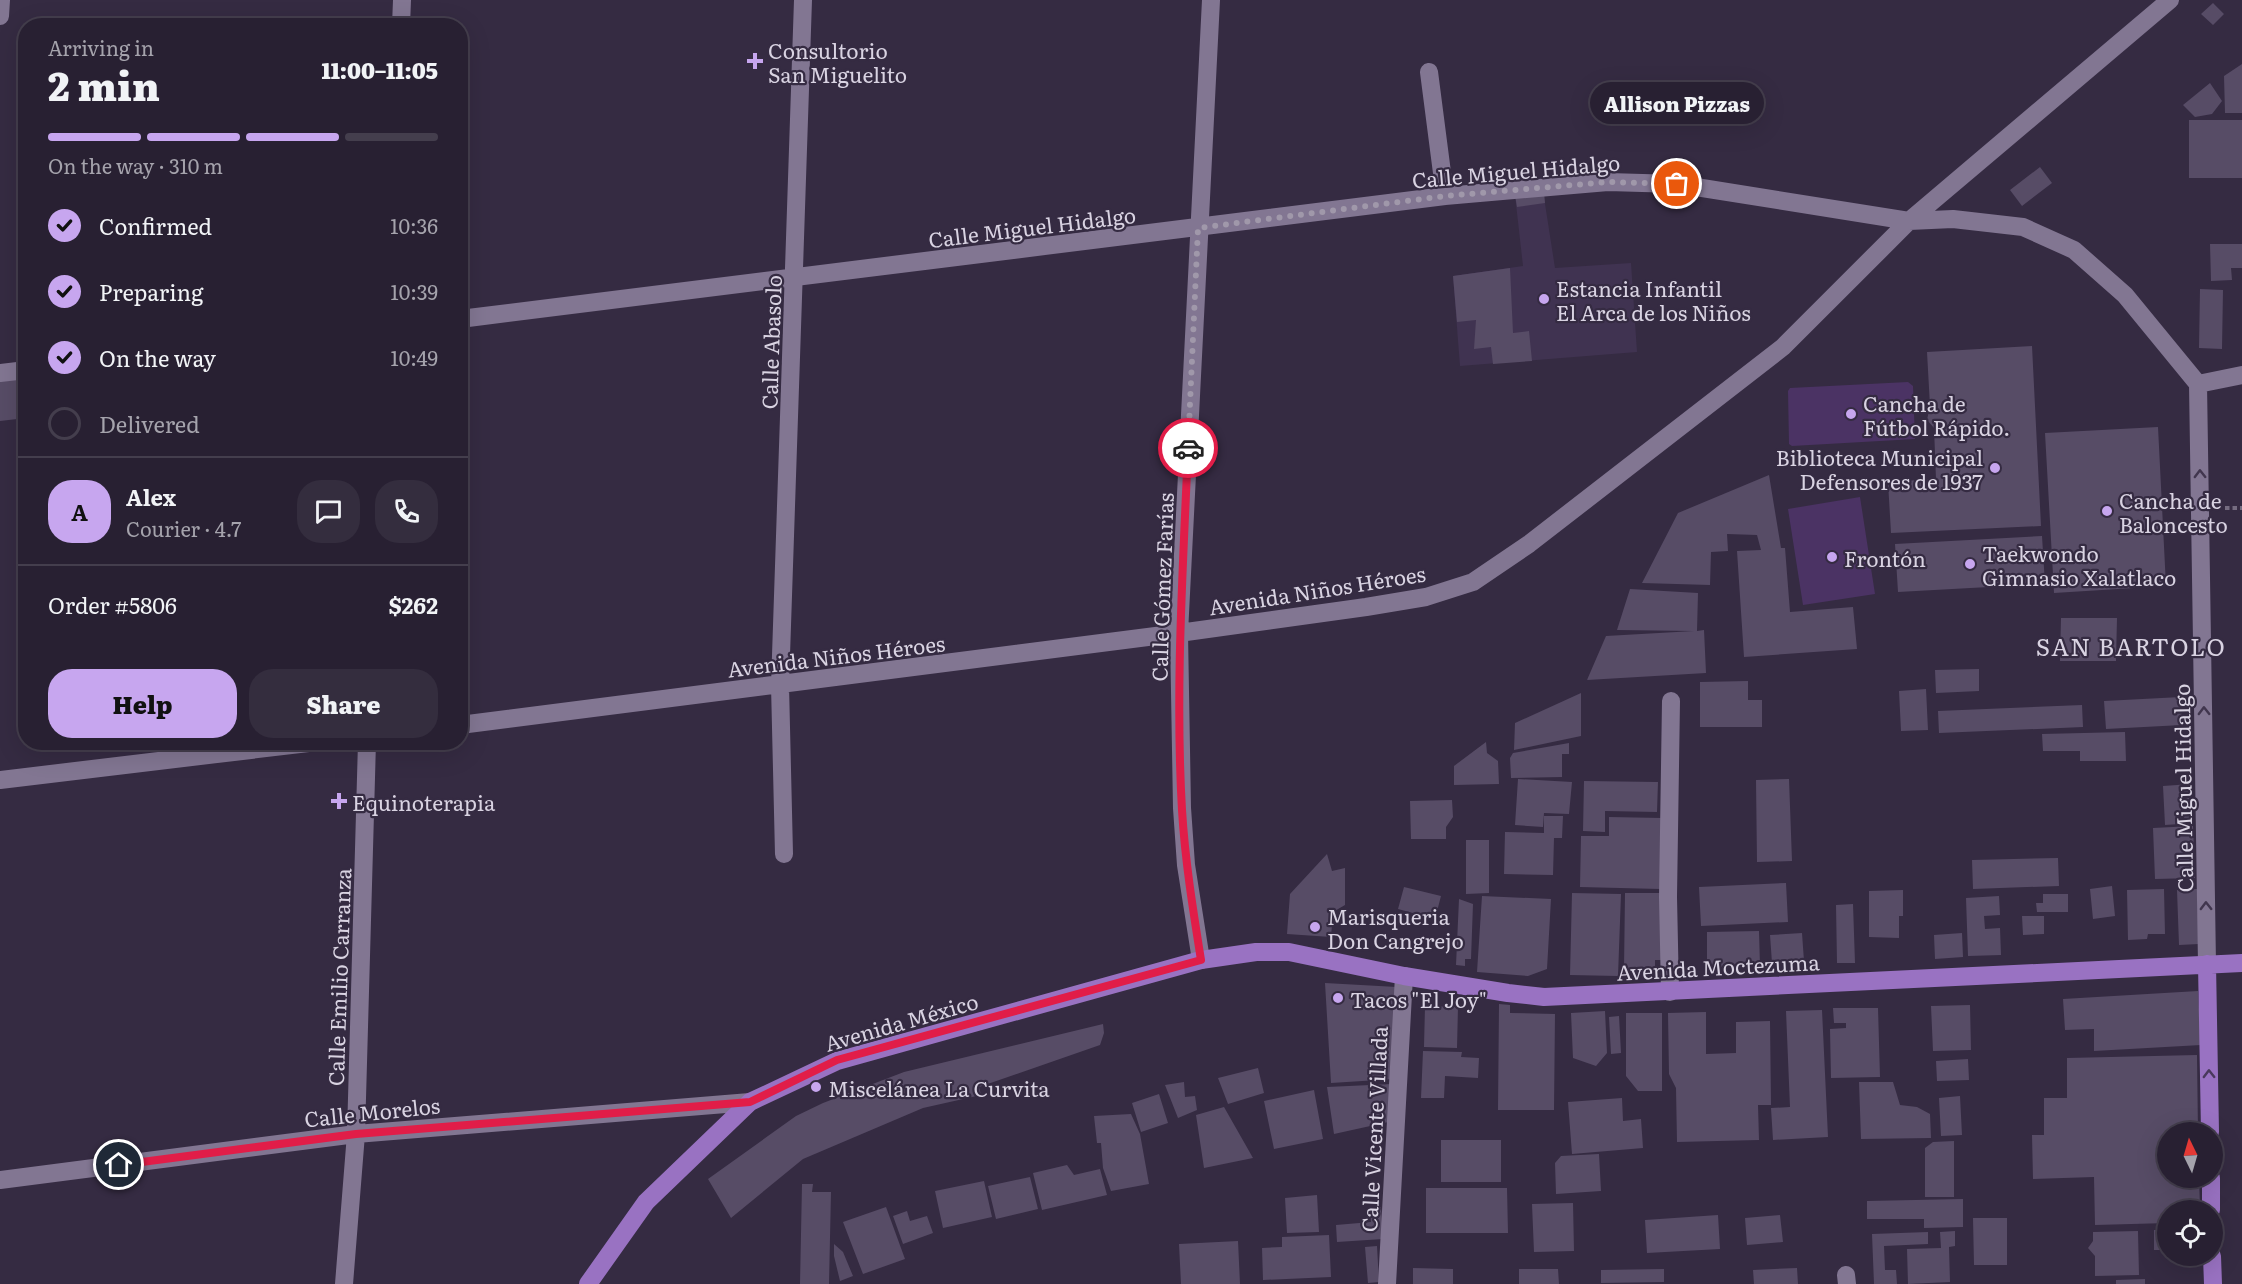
<!DOCTYPE html>
<html lang="en">
<head>
<meta charset="utf-8">
<style>
	:root { --surface:#282032; --page:#342d3e; --text:#f1f3f6; --muted:#a5a3ac; --line:#443e4d; --accent:#c7a6ef }
	body { margin:0; font-family:Literata,serif; background:var(--page); color:var(--text); height:100vh; display:flex; flex-direction:column; font-size:22px; white-space:nowrap }
	* { box-sizing:border-box; margin:0 }
	p { font-size:20px; color:var(--muted) }
	.icon { flex:none; width:33px; height:33px; fill:none; stroke:currentColor; stroke-width:2; stroke-linecap:round; stroke-linejoin:round }
	.map { position:relative; flex:1; overflow:hidden }
	.panel { position:absolute; left:18px; top:18px; width:450px; height:732px; display:flex; flex-direction:column; background:var(--surface); border-radius:24px; box-shadow:0 6px 24px #0002,0 0 0 2px var(--line) }
	.panel>* { flex:none }
	.needle { width:39px; rotate:355deg }
	.tools { position:absolute; left:2157px; top:1122px; display:grid; gap:12px }
	.tools a { display:grid; place-items:center; width:66px; height:66px; border-radius:50%; background:var(--surface); box-shadow:0 6px 24px #0002,0 0 0 2px var(--line); font-size:30px }
	.pin { position:absolute; display:grid; place-items:center; width:51px; height:51px; color:#fff; margin:-26px; border:3px solid #fff; border-radius:50%; box-shadow:0 2px 6px #0007 }
	.courier { position:absolute; display:grid; place-items:center; width:60px; height:60px; margin:-30px; border:4px solid #e11d48; border-radius:50%; background:#fff; color:#222; box-shadow:0 2px 8px #0007 }
	.bubble { position:absolute; height:42px; border-radius:21px; background:var(--surface); box-shadow:0 6px 24px #0002,0 0 0 2px var(--line); font-size:20px; font-weight:800; line-height:42px; text-align:center }
	.overview em { font-style:normal; font-weight:800 }
	.overview div { display:flex; flex-direction:column-reverse }
	.overview { display:flex; align-items:center; justify-content:space-between; height:102px; padding:0 30px }
	h1 { font-size:39px; font-weight:800; line-height:45px }
	.bar { display:grid; grid-template-columns:repeat(4,1fr); gap:9px 6px; align-content:center; height:72px; padding:0 30px }
	.bar i { height:8px; border-radius:4px; background:var(--line) }
	.bar .selected { background:var(--accent) }
	.bar p { grid-column:span 4 }
	.line { display:flex; align-items:center; gap:15px; padding:0 30px; border-top:2px solid var(--line) }
	.line div { flex:1 }
	.round { display:grid; place-items:center; flex:none; width:63px; height:63px; border-radius:24px; background:var(--page) }
	ol { padding:0 30px; list-style:none }
	li { display:flex; align-items:center; gap:18px; height:66px }
	li p { margin-inline-start:auto }
	li .icon { padding:6px; border-radius:50%; background:var(--accent); color:#111; stroke-width:4 }
	li:last-child { color:var(--muted) }
	li i { width:33px; height:33px; border:3px solid var(--line); border-radius:50% }
	.cta { display:flex; gap:12px; margin-top:auto; padding:12px 30px }
	.cta a { flex:1; height:69px; border-radius:24px; background:var(--accent); color:#111; font-size:24px; font-weight:800; line-height:69px; text-align:center }
	.cta a+a { background:var(--page); color:var(--text) }
	.map>svg:first-child { display:block }
	.built { fill:#403351 }
	.green { fill:#4b3364 }
	.building { fill:#574c66 }
	.lines { fill:none; stroke-linecap:round; stroke-linejoin:round }
	.path { stroke:#756c80; stroke-width:4; stroke-dasharray:4.5 3; stroke-linecap:butt }
	.minor { stroke:#827692; stroke-width:18 }
	.major { stroke:#9972c2; stroke-width:18 }
	.oneway { stroke:#41364e }
	.oneway2 { stroke:#49395c }
	.done { stroke:#a098aa; stroke-width:6; stroke-dasharray:0 10.8 }
	.route { stroke:#e11d48; stroke-width:8 }
	.poi-dot { fill:#c7a6ef; stroke:#352b42; stroke-width:2 }
	.labels { text-anchor:middle; dominant-baseline:central; stroke-width:4.5; stroke-linejoin:round; paint-order:stroke }
	.poi-label { font-size:21px; fill:#d9d3e2; stroke:#352b42; text-anchor:start }
	.street-label { font-size:21px; fill:#d9d3e2; stroke:#352b42 }
	.quarter-label { font-size:24px; letter-spacing:1.5px; fill:#d9d3e2; stroke:#352b42 }
</style>
</head>
<body>
<div class="map">
<svg width="2242" height="1284" viewBox="0 0 2242 1284">
	<rect width="100%" height="100%" fill="#352b42"/>
	<path class="built" d="M1543,191L1555,268L1631,263L1637,352L1460,366L1453,276L1523,266L1515,195Z"/>
	<path class="green" d="M1908,382L1913,386L1915,439L1792,446L1789,444L1788,391L1790,388Z
		M1860,497L1875,594L1803,605L1788,509Z"/>
	<path class="building" d="M2213,3L2224,14L2213,25L2201,14Z
		M2242,64V113H2225L2224,76Z
		M2210,83L2222,101L2212,114L2195,117L2183,105Z
		M2189,120H2242V178H2189Z
		M2040,167L2052,183L2022,206L2010,190Z
		M1544,192L1545,203L1517,207L1515,195Z
		M2210,244H2242V268H2231L2232,280L2211,281Z
		M1510,268L1513,333L1529,331L1532,361L1493,364L1491,347L1474,349L1476,320L1457,322L1453,276Z
		M2200,289L2223,290L2222,349L2199,348Z
		M2032,346L2041,526L1891,533L1888,482L1936,479L1934,428L1927,420L1930,406L1927,352Z
		M26,376V418L0,421V378Z
		M2158,427L2166,586L2054,593L2045,433Z
		M1769,475L1781,548H1785L1790,612L1853,607L1857,649L1744,657L1737,551L1761,550L1757,535L1727,534L1728,551L1711,552L1710,585L1642,583L1678,513Z
		M2042,536L2045,584L1898,592L1895,544Z
		M1630,589L1698,593L1697,631L1704,630L1706,673L1587,680L1606,636L1694,631L1617,630Z
		M2061,618H2117L2116,661H2060Z
		M1979,669V691L1936,693L1935,670Z
		M1748,681V700H1762V727H1700V682Z
		M1926,689L1928,730L1901,731L1899,691Z
		M1581,693V736L1514,750L1515,723Z
		M2181,697L2182,725L2106,729L2104,701Z
		M2082,705L2083,727L1939,733L1938,711Z
		M2125,732L2126,761H2080V751H2043L2042,734Z
		M1486,742L1487,753L1498,761L1499,784L1454,785V766Z
		M1569,743V754H1562V777L1511,778L1510,758L1513,753Z
		M1518,779L1572,782L1569,814L1544,813L1543,827L1515,825Z
		M1789,779L1792,861L1757,862L1756,780Z
		M1584,781L1658,782L1657,812L1605,811V832L1583,831Z
		M2191,784L2194,823L2165,825L2163,786Z
		M1452,800L1453,817L1446,827V839H1411L1410,801Z
		M1544,816H1563L1562,838H1554L1553,875L1504,874L1505,832L1544,833Z
		M1609,817L1662,818L1660,889L1580,887L1581,836H1609Z
		M2193,826L2195,878L2155,879L2153,828Z
		M1466,840H1489V893L1466,894Z
		M1327,854L1332,871L1345,868V905L1333,912L1331,937L1287,934L1290,894Z
		M2058,858L2059,886L1973,889L1972,860Z
		M1786,883L1788,922L1701,926L1699,887Z
		M2112,886L2115,916L2093,919L2090,889Z
		M1404,887L1441,896L1435,919L1398,909Z
		M2164,889L2165,934H2148L2147,939L2128,940L2127,890Z
		M2197,889L2199,944L2179,945L2177,890Z
		M1903,890V916H1899V938L1869,937V891Z
		M1572,893L1621,894L1618,976L1570,975Z
		M1625,893H1663L1661,960H1655V970L1624,969Z
		M2043,894H2068V912H2037L2036,903H2043Z
		M1482,896L1551,899L1547,969L1528,976L1477,972Z
		M1999,896L2000,915L1984,916L1985,929L2000,928L2001,955L1968,956L1966,898Z
		M1459,899L1473,904L1471,959H1465V966L1456,965Z
		M1853,904L1855,963H1837L1836,905Z
		M2022,916H2044V934L2023,935Z
		M1759,931L1760,966L1707,967V932Z
		M1802,933L1804,961L1772,963L1770,935Z
		M1962,933L1963,957L1935,959L1934,935Z
		M1325,983L1397,987L1394,1079L1331,1083Z
		M2198,991L2201,1045L2094,1051V1029L2065,1030L2063,999Z
		M1499,1004L1510,1005V1013L1555,1014L1554,1110H1498Z
		M1970,1005L1971,1050L1933,1051L1931,1006Z
		M1425,1006L1458,1007L1457,1048L1424,1047Z
		M1833,1008H1878L1880,1077L1831,1078L1830,1029L1846,1028V1023H1834Z
		M1822,1010L1828,1137L1773,1140L1771,1108L1790,1107L1786,1011Z
		M1605,1011L1607,1053L1596,1066L1573,1058L1571,1013Z
		M1706,1012V1054L1736,1053V1022L1770,1021L1771,1105H1758L1759,1140L1677,1142L1676,1088L1669,1074L1668,1013Z
		M1626,1013H1662V1091H1638L1626,1076Z
		M1619,1016L1621,1053L1611,1054L1609,1017Z
		M1103,1024L1104,1033L1100,1045L979,1087L981,1095L923,1108L803,1159L731,1218L708,1179L796,1116L823,1103L904,1072Z
		M1423,1051L1462,1052L1461,1057L1479,1058L1478,1078L1445,1076L1444,1098H1421Z
		M2197,1055L2198,1132H2168V1178H2199L2200,1207L2169,1208L2168,1223L2095,1225L2094,1177L2033,1179L2032,1135H2044V1098H2067V1058Z
		M1968,1059L1969,1080L1937,1081L1936,1061Z
		M1258,1068L1264,1093L1228,1104L1218,1078Z
		M1184,1082L1185,1097L1195,1096L1197,1110L1178,1118L1165,1085Z
		M1859,1082H1893L1900,1105L1917,1107L1930,1114L1931,1138L1861,1139Z
		M1392,1084L1393,1121L1334,1134L1327,1087Z
		M1314,1090L1323,1139L1274,1149L1264,1101Z
		M1159,1094L1168,1123L1141,1132L1132,1103Z
		M1960,1096L1962,1135L1941,1136L1939,1098Z
		M1622,1098L1623,1121L1641,1119L1643,1148L1572,1154L1568,1102Z
		M1224,1107L1253,1158L1204,1168L1196,1115Z
		M1131,1114L1140,1134L1149,1184L1111,1191L1103,1168L1101,1143H1097L1094,1116Z
		M1441,1140H1501V1182H1441Z
		M1954,1141V1197H1925V1148L1933,1142Z
		M1599,1154L1601,1191L1556,1194L1555,1163L1561,1156Z
		M1067,1165L1074,1175L1100,1169L1107,1195L1042,1210L1033,1173Z
		M1030,1177L1038,1209L996,1219L988,1186Z
		M984,1181L992,1217L943,1228L935,1191Z
		M802,1184H813L812,1192H831L829,1284H800Z
		M1426,1188H1507L1508,1233H1426Z
		M1317,1195L1319,1232L1287,1233L1285,1198Z
		M1963,1199V1227L1924,1228V1219H1867V1201Z
		M1573,1203L1574,1251L1534,1252L1532,1204Z
		M886,1207L905,1259L863,1274L843,1222Z
		M1381,1207L1383,1239L1337,1242L1336,1225L1371,1222L1370,1208Z
		M907,1211L910,1221L927,1216L933,1233L903,1244L893,1216Z
		M1718,1215L1720,1249L1647,1253L1645,1220Z
		M1780,1215L1783,1242L1747,1245L1745,1218Z
		M1973,1218H2007V1265H1974Z
		M2154,1230H2168V1250H2154Z
		M1955,1231V1246L1949,1247L1950,1282L1908,1284L1907,1249L1941,1248L1940,1232Z
		M2138,1231L2139,1275L2095,1276V1256L2088,1248L2093,1241V1232Z
		M1928,1232V1244L1884,1246L1885,1270H1896L1897,1284H1874L1872,1234Z
		M1329,1235L1331,1277L1263,1280L1262,1248L1282,1247V1237Z
		M1238,1241L1240,1284H1181L1179,1244Z
		M834,1244L843,1252L853,1276L840,1281L834,1256Z
		M1377,1246L1379,1282L1368,1283L1365,1247Z
		M1413,1268L1453,1269V1284H1413Z
		M1797,1268L1798,1284H1754L1753,1270Z
		M1519,1269H1558L1559,1284H1519Z
		M1664,1269V1282L1601,1283V1270Z
		M2145,1279V1284H2116V1280Z"/>
	<g class="lines">
		<path class="path" d="M2225,508H2242"/>
		<path class="minor" d="M0,16L1,0
			M401,26L402,0
			M1429,72L1445,196
			M460,319L1445,196L1608,182L1677,184L1909,221L1953,219L2023,227L2074,250L2125,295L2198,384L2207,964
			M0,373L26,370
			M2198,384L2242,375
			M460,725L1179,633L1366,607L1426,597L1473,582L1529,544L1783,347L1909,221L2170,0
			M0,780L317,742
			M784,854L780,685L803,0
			M1201,960L1186,865L1182,808L1179,633L1211,0
			M1670,992L1668,897L1671,701
			M0,1180L356,1134L750,1102
			M1846,1275L1847,1284
			M344,1284L356,1134L367,742
			M1387,1284L1404,976"/>
		<path class="major" d="M2207,964L2210,1132
			M2211,1178V1210
			M2212,1256L2213,1284
			M588,1284L646,1202L750,1102L837,1061L1201,960L1256,952H1289L1404,976L1508,993L1544,997L2242,963"/>
	</g>
	<defs><path id="oneway-chevron" d="M-2-3.5L2.5 0L-2 3.5" fill="none" stroke-width="1.6" stroke-linecap="round" stroke-linejoin="round" transform="scale(1.5)"/></defs>
	<g class="oneway">
		<use href="#oneway-chevron" transform="translate(2200 474) rotate(-91)"/>
		<use href="#oneway-chevron" transform="translate(2204 711) rotate(-91)"/>
		<use href="#oneway-chevron" transform="translate(2206 906) rotate(-91)"/>
	</g>
	<use class="oneway2" href="#oneway-chevron" transform="translate(2209 1074) rotate(-91)"/>
	<g class="lines">
		<path class="done" d="M1188,448L1198,228L1445,196L1608,182L1677,184"/>
		<path class="route" d="M119,1165L356,1134L750,1102L837,1060L1201,960C1193,910 1185,860 1182,810C1175,689 1183,569 1188,448"/>
	</g>
	<g class="poi-dot">
		<path d="M752 52h6v6h6v6h-6v6h-6v-6h-6v-6h6z"/>
		<circle cx="1544" cy="299" r="6"/>
		<circle cx="1851" cy="414" r="6"/>
		<circle cx="1995" cy="468" r="6"/>
		<circle cx="2107" cy="511" r="6"/>
		<circle cx="1832" cy="557" r="6"/>
		<circle cx="1970" cy="564" r="6"/>
		<path d="M336 792h6v6h6v6h-6v6h-6v-6h-6v-6h6z"/>
		<circle cx="1315" cy="927" r="6"/>
		<circle cx="1338" cy="998" r="6"/>
		<circle cx="816" cy="1087" r="6"/>
	</g>
	<g class="labels">
		<g class="poi-label">
			<text x="768" y="49">Consultorio<tspan x="768" dy="24">San Miguelito</tspan></text>
			<text x="1556" y="287">Estancia Infantil<tspan x="1556" dy="24">El Arca de los Niños</tspan></text>
			<text x="1863" y="402">Cancha de<tspan x="1863" dy="24">Fútbol Rápido.</tspan></text>
			<text x="1983" y="456" text-anchor="end">Biblioteca Municipal<tspan x="1983" dy="24">Defensores de 1937</tspan></text>
			<text x="2119" y="499">Cancha de<tspan x="2119" dy="24">Baloncesto</tspan></text>
			<text x="1982" y="552">Taekwondo<tspan x="1982" dy="24">Gimnasio Xalatlaco</tspan></text>
			<text x="1844" y="557">Frontón</text>
			<text x="352" y="801">Equinoterapia</text>
			<text x="1327" y="915">Marisqueria<tspan x="1327" dy="24">Don Cangrejo</tspan></text>
			<text x="1350" y="998">Tacos "El Joy"</text>
			<text x="828" y="1087">Miscelánea La Curvita</text>
		</g>
		<g class="street-label">
			<text transform="translate(1516 170) rotate(-5)">Calle Miguel Hidalgo</text>
			<text transform="translate(1032 226) rotate(-7)">Calle Miguel Hidalgo</text>
			<text transform="translate(770 342) rotate(-88)">Calle Abasolo</text>
			<text transform="translate(1161 587) rotate(-88)">Calle Gómez Farías</text>
			<text transform="translate(1317 589) rotate(-9)">Avenida Niños Héroes</text>
			<text transform="translate(836 655) rotate(-7)">Avenida Niños Héroes</text>
			<text transform="translate(2182 788) rotate(-91)">Calle Miguel Hidalgo</text>
			<text transform="translate(1718 966) rotate(-3)">Avenida Moctezuma</text>
			<text transform="translate(338 977) rotate(-88)">Calle Emilio Carranza</text>
			<text transform="translate(901 1021) rotate(-16)">Avenida México</text>
			<text transform="translate(372 1111) rotate(-6)">Calle Morelos</text>
			<text transform="translate(1373 1129) rotate(-87)">Calle Vicente Villada</text>
		</g>
		<g class="quarter-label">
			<text x="2131" y="645">SAN BARTOLO</text>
		</g>
	</g>
</svg>
<div class="tools">
<a><svg class="needle" viewBox="-14 -14 28 28"><path d="M0-13l5 13h-10z" fill="#e53935"/><path d="M0 13l5-13h-10z" fill="#a5a3ac"/></svg></a>
<a><svg class="icon" aria-label="locate" viewBox="0 0 24 24"><circle cx="12" cy="12" r="6"/><path d="M12 2v4M12 18v4M2 12h4M18 12h4"/></svg></a>
</div>
<div class="pin" style="left:1677px;top:184px;background:#ea580c"><svg class="icon" aria-label="bag" viewBox="0 0 24 24"><path d="M5 8h14l-1 12H6zM9 8a3 3 0 0 1 6 0"/></svg></div>
<div class="pin" style="left:119px;top:1165px;background:#1f2937"><svg class="icon" aria-label="home" viewBox="0 0 24 24"><path d="M3 11l9-7 9 7M6 9v11h12V9"/></svg></div>
<div class="courier" style="left:1188px;top:448px"><svg class="icon" aria-label="car" viewBox="0 0 24 24"><path d="M5 17H2v-5l4-1 3-4h7l3 4 3 1v5h-3M9 17h6M6 11h13"/><circle cx="7" cy="17" r="2"/><circle cx="17" cy="17" r="2"/></svg></div>
<div class="bubble" style="left:1590px;top:82px;width:174px">Allison Pizzas</div>
<section class="panel">
<div class="overview"><div><h1>2 min</h1><p>Arriving in</p></div><em>11:00–11:05</em></div>
<div class="bar"><i class="selected"></i><i class="selected"></i><i class="selected"></i><i></i><p>On the way · 310 m</p></div>
<ol>
<li><svg class="icon" aria-label="check" viewBox="0 0 24 24"><path d="M5 12l5 5 9-10"/></svg>Confirmed<p>10:36</p></li>
<li><svg class="icon" aria-label="check" viewBox="0 0 24 24"><path d="M5 12l5 5 9-10"/></svg>Preparing<p>10:39</p></li>
<li><svg class="icon" aria-label="check" viewBox="0 0 24 24"><path d="M5 12l5 5 9-10"/></svg>On the way<p>10:49</p></li>
<li><i></i>Delivered</li>
</ol>
<div class="line" style="height:108px"><b class="round" style="background:var(--accent);color:#111">A</b><div><b>Alex</b><p>Courier · 4.7</p></div><a class="round"><svg class="icon" aria-label="chat" viewBox="0 0 24 24"><path d="M4 5h16v11H9l-5 4z"/></svg></a><a class="round"><svg class="icon" aria-label="phone" viewBox="0 0 24 24"><path d="M5 4h4l2 5-3 2q2 4 5 5l2-3 5 2v4C11 20 4 13 5 4z"/></svg></a></div>
<div class="line" style="height:78px"><div>Order #5806</div><b>$262</b></div>
<div class="cta"><a>Help</a><a>Share</a></div>
</section>
</div>
</body>
</html>
